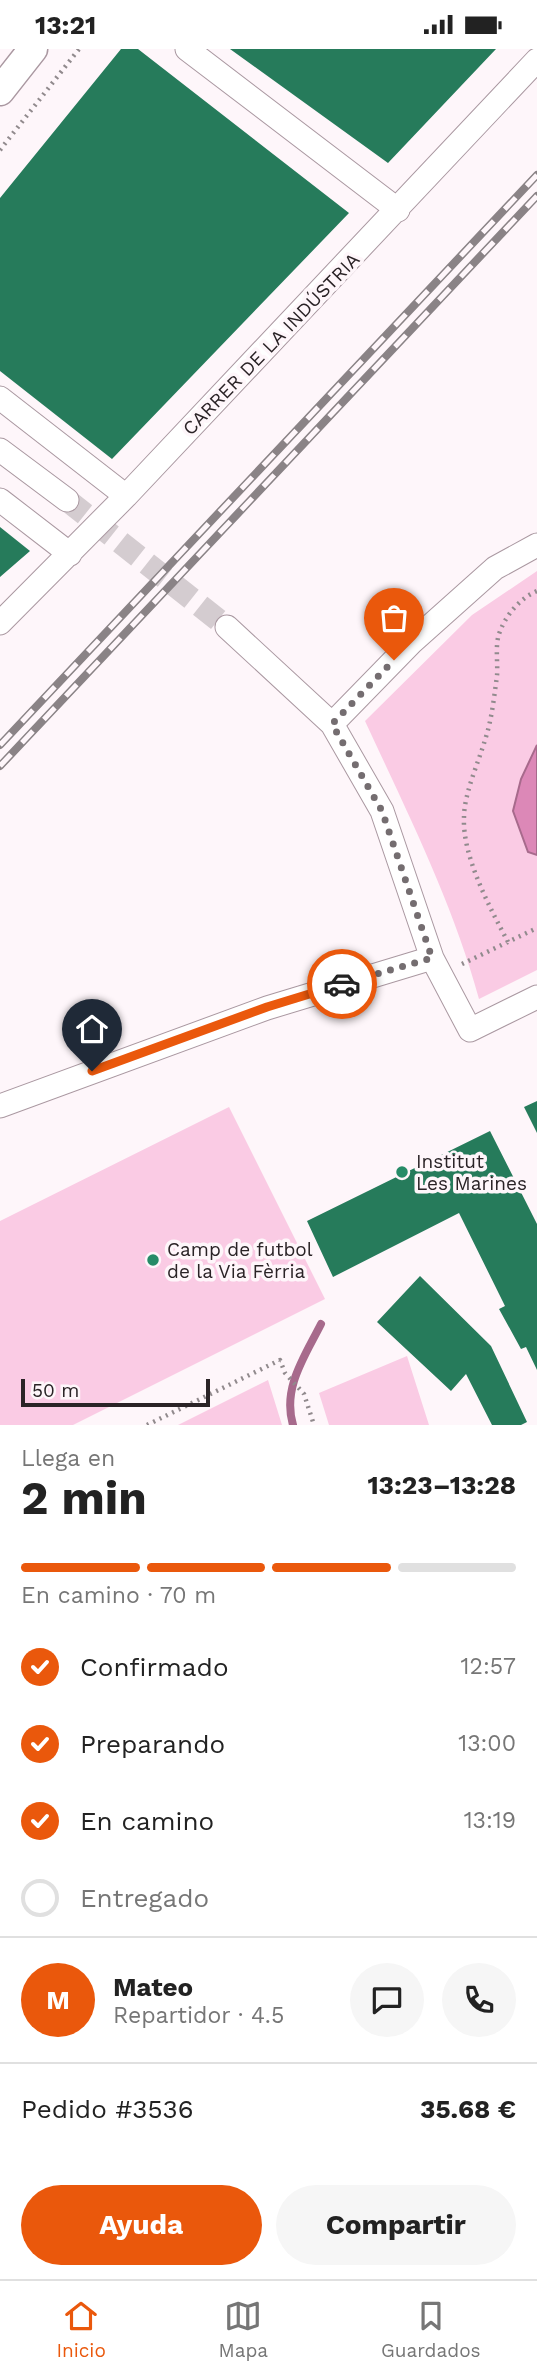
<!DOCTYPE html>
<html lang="es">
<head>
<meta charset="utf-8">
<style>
	:root { --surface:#fff; --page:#f6f6f6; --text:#222; --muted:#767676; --line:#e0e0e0; --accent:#ea580c }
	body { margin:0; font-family:"Work Sans",sans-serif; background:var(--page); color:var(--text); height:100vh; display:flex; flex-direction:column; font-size:26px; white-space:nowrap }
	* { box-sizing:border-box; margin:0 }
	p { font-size:23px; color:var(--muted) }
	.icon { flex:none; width:38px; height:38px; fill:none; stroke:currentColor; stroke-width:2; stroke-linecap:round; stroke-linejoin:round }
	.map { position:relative; height:1376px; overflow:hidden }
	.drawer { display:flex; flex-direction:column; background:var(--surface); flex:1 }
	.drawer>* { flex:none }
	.scale { position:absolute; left:21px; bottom:18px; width:189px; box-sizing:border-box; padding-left:7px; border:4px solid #2a2326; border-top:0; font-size:19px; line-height:24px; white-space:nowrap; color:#2a2326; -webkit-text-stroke:5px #fef6fa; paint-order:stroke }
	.pin { position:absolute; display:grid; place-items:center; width:60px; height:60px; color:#fff; margin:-72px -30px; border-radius:50% 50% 50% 0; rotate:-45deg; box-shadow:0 0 7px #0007 }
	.pin .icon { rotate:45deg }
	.courier { position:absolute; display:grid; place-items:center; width:70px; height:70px; margin:-35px; border:5px solid #ea580c; border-radius:50%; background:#fff; color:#222; box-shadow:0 2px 9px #0007 }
	.summary em { font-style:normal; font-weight:700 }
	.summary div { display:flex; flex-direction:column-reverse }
	.summary { display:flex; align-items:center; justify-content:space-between; height:119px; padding:0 21px }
	h1 { font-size:46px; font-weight:700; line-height:52px }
	.bar { display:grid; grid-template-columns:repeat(4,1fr); gap:10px 7px; align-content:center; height:84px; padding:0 21px }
	.bar i { height:9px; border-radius:5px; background:var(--line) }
	.bar .selected { background:var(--accent) }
	.bar p { grid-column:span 4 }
	.line { display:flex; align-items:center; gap:18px; padding:0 21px; border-top:2px solid var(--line) }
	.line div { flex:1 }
	.round { display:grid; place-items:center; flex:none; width:74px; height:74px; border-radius:37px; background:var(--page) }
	ol { padding:0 21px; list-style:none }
	li { display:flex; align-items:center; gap:21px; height:77px }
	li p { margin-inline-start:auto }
	li .icon { padding:7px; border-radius:50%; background:var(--accent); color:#fff; stroke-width:4 }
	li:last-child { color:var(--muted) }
	li i { width:38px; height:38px; border:4px solid var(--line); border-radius:50% }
	.button { display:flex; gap:14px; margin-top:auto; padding:14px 21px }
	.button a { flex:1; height:80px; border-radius:42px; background:var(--accent); color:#fff; font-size:28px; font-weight:700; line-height:80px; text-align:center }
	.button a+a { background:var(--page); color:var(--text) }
	.status { display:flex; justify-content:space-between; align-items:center; height:49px; padding:0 35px; background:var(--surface); direction:ltr }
	.status svg { height:19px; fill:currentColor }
	.menu { display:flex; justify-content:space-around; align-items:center; height:98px; border-top:2px solid var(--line); background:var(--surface); font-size:19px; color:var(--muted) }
	.menu a { display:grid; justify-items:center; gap:4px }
	.menu .selected { color:var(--accent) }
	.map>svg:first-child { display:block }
	.green { fill:#facbe4 }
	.water { fill:#dc88b7; stroke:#a76a8c; stroke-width:2 }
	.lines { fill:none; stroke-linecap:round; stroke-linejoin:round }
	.stream { stroke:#a76a8c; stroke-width:8 }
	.building { fill:#267b5b }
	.minor-tunnel { stroke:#d4ccd0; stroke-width:23; stroke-dasharray:23 11; stroke-linecap:butt }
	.minor-casing { stroke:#aa98a1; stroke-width:25 }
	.tertiary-casing { stroke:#aa98a1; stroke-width:31 }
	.path { stroke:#918a8d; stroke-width:4.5; stroke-dasharray:2 5; stroke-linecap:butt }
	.minor { stroke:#fff; stroke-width:23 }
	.tertiary { stroke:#fff; stroke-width:28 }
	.rail-casing { stroke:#8a8386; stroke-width:8 }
	.rail { stroke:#fef6fa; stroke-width:5; stroke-dasharray:16; stroke-linecap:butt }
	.done { stroke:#746d70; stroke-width:7; stroke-dasharray:0 12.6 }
	.route { stroke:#ea580c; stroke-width:9 }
	.poi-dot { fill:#268b67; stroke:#fef6fa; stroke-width:2.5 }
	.labels { text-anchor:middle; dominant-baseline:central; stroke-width:7; stroke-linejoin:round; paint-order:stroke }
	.street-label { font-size:19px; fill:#2a2326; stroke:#fef6fa }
	.poi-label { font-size:19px; fill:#2a2326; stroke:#fef6fa; text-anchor:start }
</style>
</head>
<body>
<div class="status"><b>13:21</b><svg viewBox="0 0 49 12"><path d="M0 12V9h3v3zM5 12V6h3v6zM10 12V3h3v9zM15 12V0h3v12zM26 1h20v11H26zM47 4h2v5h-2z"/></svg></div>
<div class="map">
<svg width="537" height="1376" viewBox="0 0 537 1376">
	<rect width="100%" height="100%" fill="#fef6fa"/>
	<path class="green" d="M537,522V921L479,950C453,854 407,763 365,672L472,566Z
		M229,1058L325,1250L73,1376H0V1172Z
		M407,1307L429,1376H329L319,1344Z
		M268,1331L282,1376H178Z"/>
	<path class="water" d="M537,696V806L528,803L513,762L521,730Z"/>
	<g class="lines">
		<path class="stream" d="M293,1376C282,1339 305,1307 321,1275"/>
	</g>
	<path class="building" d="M121,0H138L349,164L112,410L0,322V149Z
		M230,0H496L388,114Z
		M0,478L30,502L0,528Z
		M537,1052V1084L524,1058Z
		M490,1082L537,1175V1321L526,1298L521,1300L499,1260L505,1257L459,1164L333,1228L307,1172Z
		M420,1227L491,1297L527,1373L521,1376H492L466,1325L451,1342L377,1273Z"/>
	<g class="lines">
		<path class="minor-tunnel" d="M67,451L227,578"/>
		<g class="minor-casing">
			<path id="minor" d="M187,0L398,161
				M0,349L126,447
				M0,401L67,451
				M0,451L70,505
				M0,574L126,447L537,11
				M227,578L332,675L382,762L432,909L470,981L537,948
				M332,675L411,594L495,519L537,496
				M0,1057L267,959L432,909"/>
		</g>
		<g class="tertiary-casing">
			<path id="tertiary" d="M0,42L33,0"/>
		</g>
		<path class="path" d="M0,101L79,0
			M508,893C490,859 462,807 464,768C464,745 479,712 485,691C492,670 494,648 497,627C498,614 495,597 499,585C505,567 520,549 537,542
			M462,915L537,879
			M147,1376L280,1311L285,1324L304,1345L314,1376"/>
		<use href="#minor" class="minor"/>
		<use href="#tertiary" class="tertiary"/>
		<g class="rail-casing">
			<path id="rail" d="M0,696L537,126
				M0,717L537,147"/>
		</g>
		<use href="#rail" class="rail"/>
	</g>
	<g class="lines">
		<path class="done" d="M342,935L432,909L382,762L332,675L394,611"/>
		<path class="route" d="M92,1022L267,958L342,935"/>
	</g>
	<g class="poi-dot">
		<circle cx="402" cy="1123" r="7"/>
		<circle cx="153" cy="1211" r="7"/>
	</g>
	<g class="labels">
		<g class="street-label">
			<text transform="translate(271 295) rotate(-46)">CARRER DE LA INDÚSTRIA</text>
		</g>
		<g class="poi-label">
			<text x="416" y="1112">Institut<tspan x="416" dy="22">Les Marines</tspan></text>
			<text x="167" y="1200">Camp de futbol<tspan x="167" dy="22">de la Via Fèrria</tspan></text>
		</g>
	</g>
</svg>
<div class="scale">50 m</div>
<div class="pin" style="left:394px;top:611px;background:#ea580c"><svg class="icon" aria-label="bag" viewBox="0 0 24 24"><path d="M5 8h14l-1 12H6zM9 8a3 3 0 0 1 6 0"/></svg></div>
<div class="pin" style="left:92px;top:1022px;background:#1f2937"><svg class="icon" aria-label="home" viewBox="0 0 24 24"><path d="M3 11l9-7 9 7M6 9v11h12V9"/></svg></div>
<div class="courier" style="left:342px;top:935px"><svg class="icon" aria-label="car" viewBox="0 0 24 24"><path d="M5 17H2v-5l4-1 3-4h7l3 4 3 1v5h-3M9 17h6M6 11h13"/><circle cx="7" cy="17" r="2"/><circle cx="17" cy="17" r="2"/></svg></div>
</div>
<section class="drawer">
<div class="summary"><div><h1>2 min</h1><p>Llega en</p></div><em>13:23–13:28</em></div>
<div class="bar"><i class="selected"></i><i class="selected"></i><i class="selected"></i><i></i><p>En camino · 70 m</p></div>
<ol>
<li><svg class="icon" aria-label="check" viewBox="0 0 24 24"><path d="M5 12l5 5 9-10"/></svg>Confirmado<p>12:57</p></li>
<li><svg class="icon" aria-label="check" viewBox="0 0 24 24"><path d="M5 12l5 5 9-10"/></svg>Preparando<p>13:00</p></li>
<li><svg class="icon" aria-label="check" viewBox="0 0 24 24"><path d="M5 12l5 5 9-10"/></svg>En camino<p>13:19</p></li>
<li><i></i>Entregado</li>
</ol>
<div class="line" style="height:126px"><b class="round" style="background:var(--accent);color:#fff">M</b><div><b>Mateo</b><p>Repartidor · 4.5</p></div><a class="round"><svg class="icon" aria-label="chat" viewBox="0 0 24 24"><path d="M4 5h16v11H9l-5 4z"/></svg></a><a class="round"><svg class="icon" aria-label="phone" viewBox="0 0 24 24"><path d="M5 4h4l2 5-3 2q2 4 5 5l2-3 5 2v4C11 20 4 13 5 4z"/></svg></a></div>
<div class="line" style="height:91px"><div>Pedido #3536</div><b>35.68 €</b></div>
<div class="button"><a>Ayuda</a><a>Compartir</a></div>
</section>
<nav class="menu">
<a class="selected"><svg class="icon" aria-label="home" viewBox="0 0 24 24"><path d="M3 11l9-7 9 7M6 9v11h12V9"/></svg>Inicio</a>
<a><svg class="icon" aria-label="map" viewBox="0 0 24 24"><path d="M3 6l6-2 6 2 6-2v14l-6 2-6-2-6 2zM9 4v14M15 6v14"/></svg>Mapa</a>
<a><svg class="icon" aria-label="saved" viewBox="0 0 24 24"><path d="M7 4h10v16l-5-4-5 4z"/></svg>Guardados</a>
</nav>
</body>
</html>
